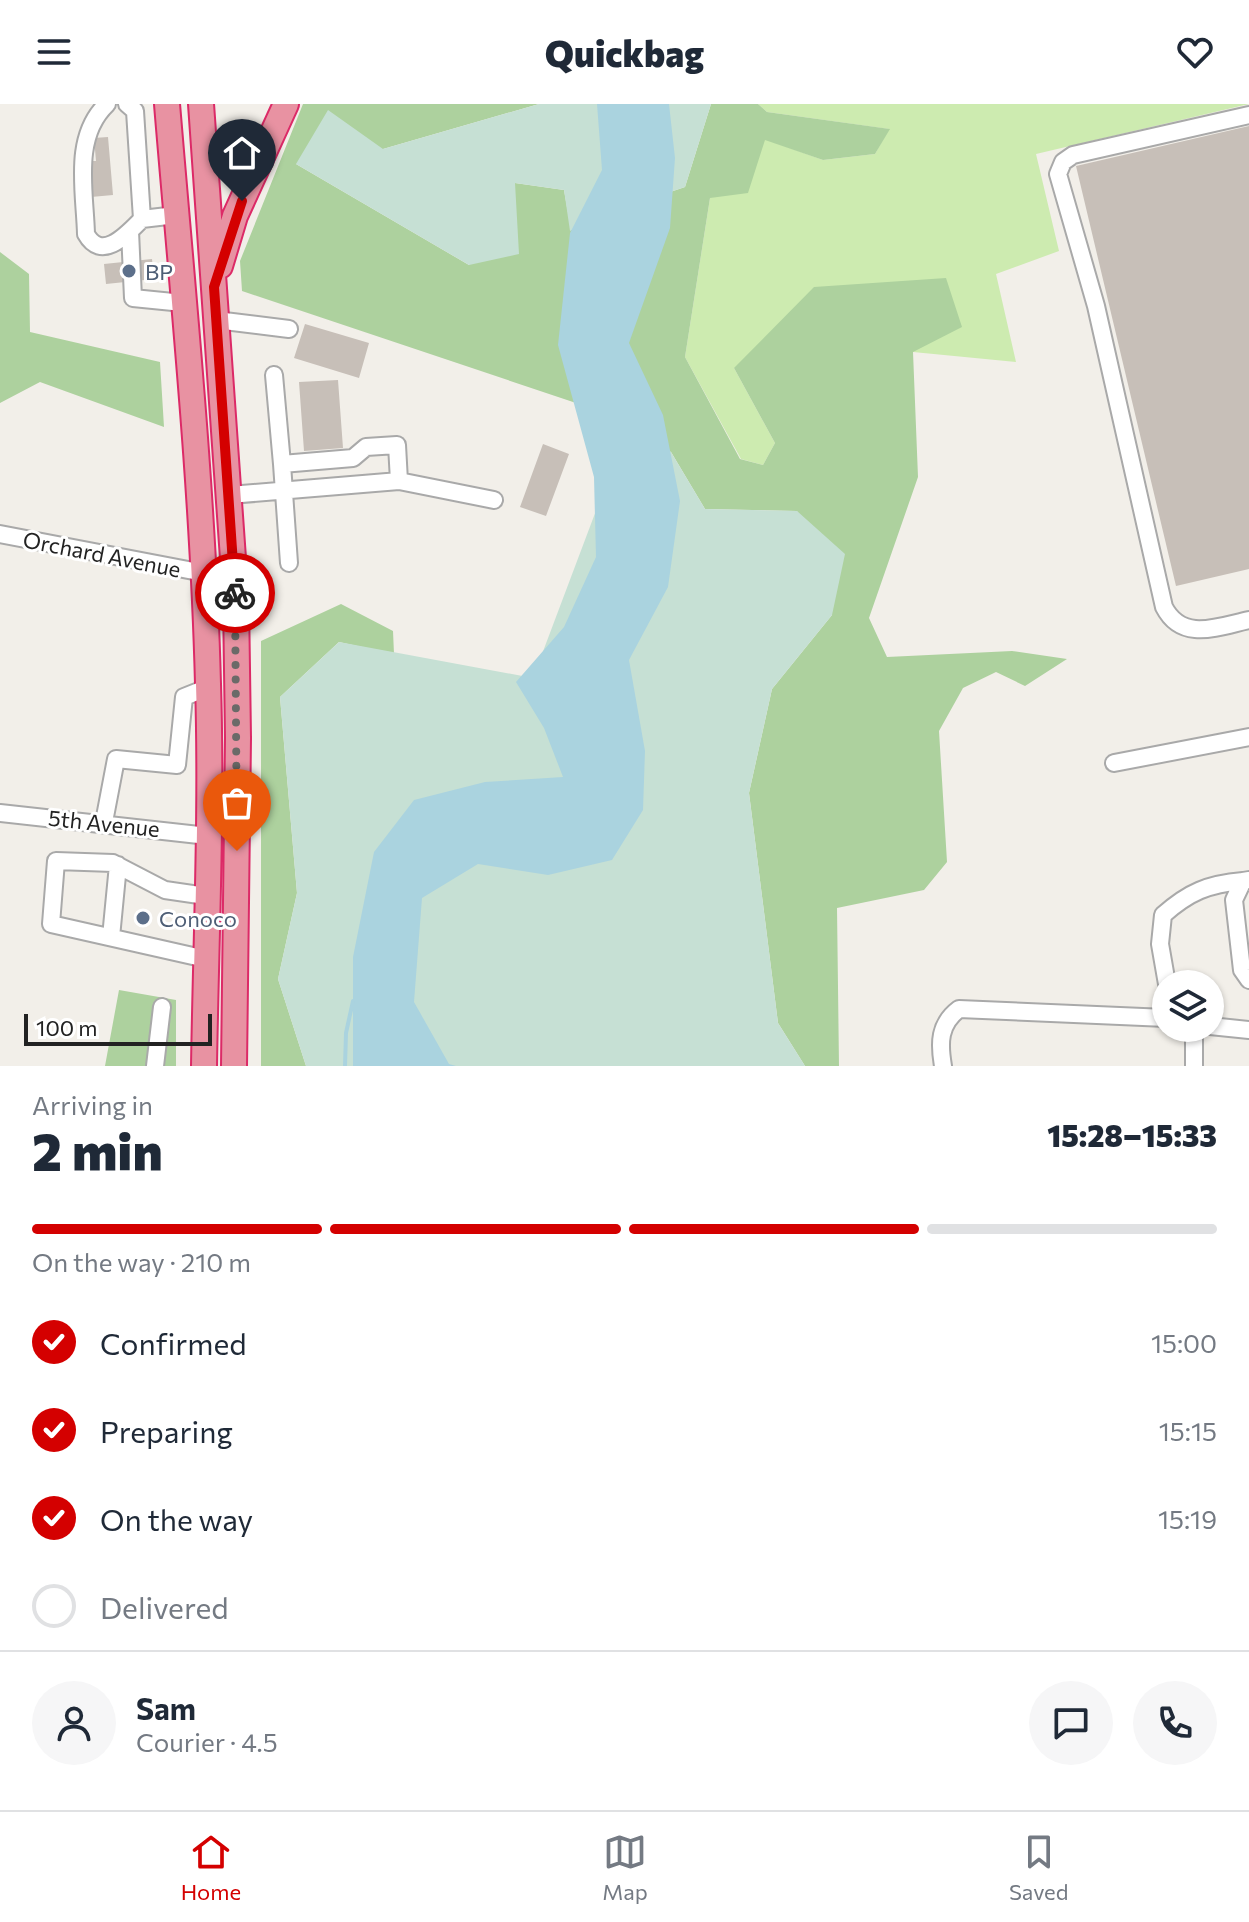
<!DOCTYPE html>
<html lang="en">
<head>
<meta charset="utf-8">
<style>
	:root { --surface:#fff; --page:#f6f6f7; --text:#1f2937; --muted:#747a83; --line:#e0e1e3; --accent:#d40000 }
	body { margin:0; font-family:Commissioner,sans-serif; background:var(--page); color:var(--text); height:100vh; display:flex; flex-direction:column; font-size:30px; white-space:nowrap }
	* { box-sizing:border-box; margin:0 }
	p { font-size:26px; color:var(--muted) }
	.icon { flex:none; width:44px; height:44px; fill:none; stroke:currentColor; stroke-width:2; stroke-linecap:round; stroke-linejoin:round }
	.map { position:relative; height:962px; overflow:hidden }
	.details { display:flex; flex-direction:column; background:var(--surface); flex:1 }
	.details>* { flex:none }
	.buttons { position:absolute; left:1152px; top:866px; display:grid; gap:16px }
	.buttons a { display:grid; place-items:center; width:72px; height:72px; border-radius:50%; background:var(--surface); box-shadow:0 2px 6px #0004; font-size:40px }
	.scale { position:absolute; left:24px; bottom:20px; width:188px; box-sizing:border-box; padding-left:8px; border:4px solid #222; border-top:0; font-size:22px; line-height:28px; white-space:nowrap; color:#222; -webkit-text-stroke:6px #fff; paint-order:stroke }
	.pin { position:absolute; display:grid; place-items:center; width:68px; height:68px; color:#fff; margin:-82px -34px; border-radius:50% 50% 50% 0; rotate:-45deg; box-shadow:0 0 8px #0007 }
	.pin .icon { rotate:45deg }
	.courier { position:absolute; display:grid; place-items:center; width:80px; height:80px; margin:-40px; border:6px solid #d40000; border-radius:50%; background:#fff; color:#222; box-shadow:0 2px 10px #0007 }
	.overview em { font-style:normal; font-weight:800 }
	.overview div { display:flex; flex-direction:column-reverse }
	.overview { display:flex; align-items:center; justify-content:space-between; height:136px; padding:0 32px }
	h1 { font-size:52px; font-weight:800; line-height:60px }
	.bar { display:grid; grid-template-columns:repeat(4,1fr); gap:12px 8px; align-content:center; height:96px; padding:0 32px }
	.bar i { height:10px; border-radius:6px; background:var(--line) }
	.bar .selected { background:var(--accent) }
	.bar p { grid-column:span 4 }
	.line { display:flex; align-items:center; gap:20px; padding:0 32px; border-top:2px solid var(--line) }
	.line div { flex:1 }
	.round { display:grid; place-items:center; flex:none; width:84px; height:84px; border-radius:42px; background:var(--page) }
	ol { padding:0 32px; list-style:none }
	li { display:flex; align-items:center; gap:24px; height:88px }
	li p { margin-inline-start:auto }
	li .icon { padding:8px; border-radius:50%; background:var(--accent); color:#fff; stroke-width:4 }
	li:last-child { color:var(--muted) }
	li i { width:44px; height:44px; border:4px solid var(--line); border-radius:50% }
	header { display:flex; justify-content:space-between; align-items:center; height:104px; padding:0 32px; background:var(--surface); font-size:36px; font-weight:800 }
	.tabs { display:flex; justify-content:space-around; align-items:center; height:112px; border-top:2px solid var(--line); background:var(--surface); font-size:22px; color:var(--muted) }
	.tabs a { display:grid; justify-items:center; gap:4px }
	.tabs .selected { color:var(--accent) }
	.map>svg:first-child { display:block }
	.grass { fill:#cdebb0 }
	.forest { fill:#add19e }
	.wetland { fill:#c6e0d4 }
	.water { fill:#aad3df }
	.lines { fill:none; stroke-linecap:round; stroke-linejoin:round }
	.stream { stroke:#aad3df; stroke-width:4 }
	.building { fill:#c7bfb8 }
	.minor-casing { stroke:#a9a9a9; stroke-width:20 }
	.highway-casing { stroke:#dc2a67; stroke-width:28 }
	.minor { stroke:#fff; stroke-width:16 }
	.highway { stroke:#e892a2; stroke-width:24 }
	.done { stroke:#6b6a68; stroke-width:8; stroke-dasharray:0 14.4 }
	.route { stroke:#d40000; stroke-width:10 }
	.service-dot { fill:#5c6f8a; stroke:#fff; stroke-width:3 }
	.labels { text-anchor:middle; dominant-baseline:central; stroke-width:6; stroke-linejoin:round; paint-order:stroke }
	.service-label { font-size:22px; fill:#4e5e75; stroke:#fff; text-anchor:start }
	.street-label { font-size:22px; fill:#222; stroke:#fff }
</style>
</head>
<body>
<header><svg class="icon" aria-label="menu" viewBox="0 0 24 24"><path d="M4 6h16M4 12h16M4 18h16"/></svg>Quickbag<svg class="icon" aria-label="heart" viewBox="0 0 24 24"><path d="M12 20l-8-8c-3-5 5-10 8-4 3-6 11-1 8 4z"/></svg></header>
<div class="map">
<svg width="1249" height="962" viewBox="0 0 1249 962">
	<rect width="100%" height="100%" fill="#f2efe9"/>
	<path class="grass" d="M758,0H1249L1036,50L1059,147L996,170L1016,258L913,248L734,264L775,339L763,361L741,355L685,253L710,94L765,35L823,56L875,50L889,25L767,8Z"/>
	<path class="forest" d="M303,0H539L383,45L296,60L469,161L515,79L564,86L571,126L602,111L685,83L711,0H758L767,8L890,25L875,50L823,56L765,36L748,89L710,94L685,253L740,355L763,361L775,339L734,264L814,183L946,174L962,223L913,248L918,373L869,514L887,553L1012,547L1067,555L1025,582L996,568L963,584L939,627L947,758L924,786L837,804L839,962H805L778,919L749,689L772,585L832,511L797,407L705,405L671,348L579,300L242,187L240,157Z
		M0,148L29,170L30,228L160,258L164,323L40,278L0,299Z
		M341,500L393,527L394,550L339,538L280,593L297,789L278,875L306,962H261V537Z
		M119,886L176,896V962H105Z"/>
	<path class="wetland" d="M539,0H711L685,83L602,111L570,127L564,86L515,79L519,150L469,161L296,60L328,6L383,45Z
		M579,300L671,348L705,405L797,407L845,450L832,511L772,585L749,689L778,919L805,962H306L278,875L297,789L280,593L339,538L533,574L597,404L602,346Z"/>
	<path class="water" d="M597,0H669L675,54L670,124L629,239L663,311L680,397L668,483L629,556L645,647L643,706L612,756L548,771L478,760L422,794L414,898L449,960L456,962H353V853L374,748L414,696L485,678L563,673L544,624L516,578L564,523L596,453L594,373L558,241L570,129L602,66Z"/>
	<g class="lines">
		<path class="stream" d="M345,962L346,929L353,897"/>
	</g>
	<path class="building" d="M1249,22V465L1176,482L1076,62Z
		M108,33L113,91L91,93L88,57H96L94,34Z
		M152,155L154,175L106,180L104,160Z
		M305,220L369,239L359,274L294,254Z
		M338,276L343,344L304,347L299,278Z
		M543,340L569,350L546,412L520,403Z"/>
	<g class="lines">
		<g class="minor-casing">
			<path id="minor" d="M107,0C72,33 85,88 86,130C102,159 128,129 142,115
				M127,0L135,7L142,115L176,111
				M1249,11L1073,51L1063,58L1058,70L1096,202L1164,503C1182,538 1217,523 1249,516
				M130,127L133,194L183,199
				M216,216L289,225
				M274,271L282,360
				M399,377L494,396
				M230,391L399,377L397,341L366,343L353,354L282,360L289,459
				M0,430L204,469
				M1114,659L1249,633
				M0,709L208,732
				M104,718L116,655L177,661L184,593L209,583
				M1249,776L1243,777L1234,796L1242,866L1249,876
				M111,833L118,761
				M206,855L51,820L56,757L113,759L165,786L206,792
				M1167,880L1160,840L1163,811C1189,788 1208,780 1243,777
				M1210,922L1249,926
				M1194,924V962
				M155,962L162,903
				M943,962C939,939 939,920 959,905L1166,914"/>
		</g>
		<g class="highway-casing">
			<path id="highway" d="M167,0C183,193 203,386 208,580C212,707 206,835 204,962
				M201,0L236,497L238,634L234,962
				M220,162L235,112L286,0"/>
		</g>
		<use href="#minor" class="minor"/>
		<use href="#highway" class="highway"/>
	</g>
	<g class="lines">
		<path class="done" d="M235,489L237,747"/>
		<path class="route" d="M235,489L214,183L242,97"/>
	</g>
	<g class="service-dot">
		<circle cx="129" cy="167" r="8"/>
		<circle cx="143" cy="814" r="8"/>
	</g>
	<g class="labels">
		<g class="service-label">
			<text x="145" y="167">BP</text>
			<text x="159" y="814">Conoco</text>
		</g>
		<g class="street-label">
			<text transform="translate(102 450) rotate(11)">Orchard Avenue</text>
			<text transform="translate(104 719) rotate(6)">5th Avenue</text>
		</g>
	</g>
</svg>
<div class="buttons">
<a><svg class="icon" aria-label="layers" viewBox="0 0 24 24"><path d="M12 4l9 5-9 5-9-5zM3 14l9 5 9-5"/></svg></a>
</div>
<div class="scale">100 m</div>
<div class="pin" style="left:237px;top:747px;background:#ea580c"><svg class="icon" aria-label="bag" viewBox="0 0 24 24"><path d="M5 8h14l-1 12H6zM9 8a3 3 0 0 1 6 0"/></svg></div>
<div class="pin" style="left:242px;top:97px;background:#1f2937"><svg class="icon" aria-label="home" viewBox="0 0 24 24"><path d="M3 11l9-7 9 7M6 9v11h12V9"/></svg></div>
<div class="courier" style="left:235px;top:489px"><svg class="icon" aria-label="bike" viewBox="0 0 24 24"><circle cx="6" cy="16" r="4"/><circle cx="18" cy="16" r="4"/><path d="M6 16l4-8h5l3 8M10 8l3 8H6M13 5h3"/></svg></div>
</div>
<section class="details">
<div class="overview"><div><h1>2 min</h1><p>Arriving in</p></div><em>15:28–15:33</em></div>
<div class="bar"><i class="selected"></i><i class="selected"></i><i class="selected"></i><i></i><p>On the way · 210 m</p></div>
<ol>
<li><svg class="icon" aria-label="check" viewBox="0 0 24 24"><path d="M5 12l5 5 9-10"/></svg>Confirmed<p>15:00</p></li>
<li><svg class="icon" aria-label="check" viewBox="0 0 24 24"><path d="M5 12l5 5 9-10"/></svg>Preparing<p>15:15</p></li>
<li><svg class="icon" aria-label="check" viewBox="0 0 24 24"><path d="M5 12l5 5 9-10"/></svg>On the way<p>15:19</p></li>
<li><i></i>Delivered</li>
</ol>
<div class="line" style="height:144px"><a class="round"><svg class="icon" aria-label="person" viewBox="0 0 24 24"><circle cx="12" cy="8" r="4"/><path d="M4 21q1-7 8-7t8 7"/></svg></a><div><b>Sam</b><p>Courier · 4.5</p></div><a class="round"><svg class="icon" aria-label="chat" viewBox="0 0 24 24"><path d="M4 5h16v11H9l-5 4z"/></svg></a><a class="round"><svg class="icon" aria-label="phone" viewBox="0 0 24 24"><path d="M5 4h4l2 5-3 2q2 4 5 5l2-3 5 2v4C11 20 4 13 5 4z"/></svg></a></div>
</section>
<nav class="tabs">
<a class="selected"><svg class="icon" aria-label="home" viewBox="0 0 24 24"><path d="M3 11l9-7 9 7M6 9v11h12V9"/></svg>Home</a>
<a><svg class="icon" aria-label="map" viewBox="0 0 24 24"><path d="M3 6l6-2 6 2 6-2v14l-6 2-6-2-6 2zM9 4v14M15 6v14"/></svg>Map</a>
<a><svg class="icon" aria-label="saved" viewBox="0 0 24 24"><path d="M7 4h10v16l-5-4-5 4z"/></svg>Saved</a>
</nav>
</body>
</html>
